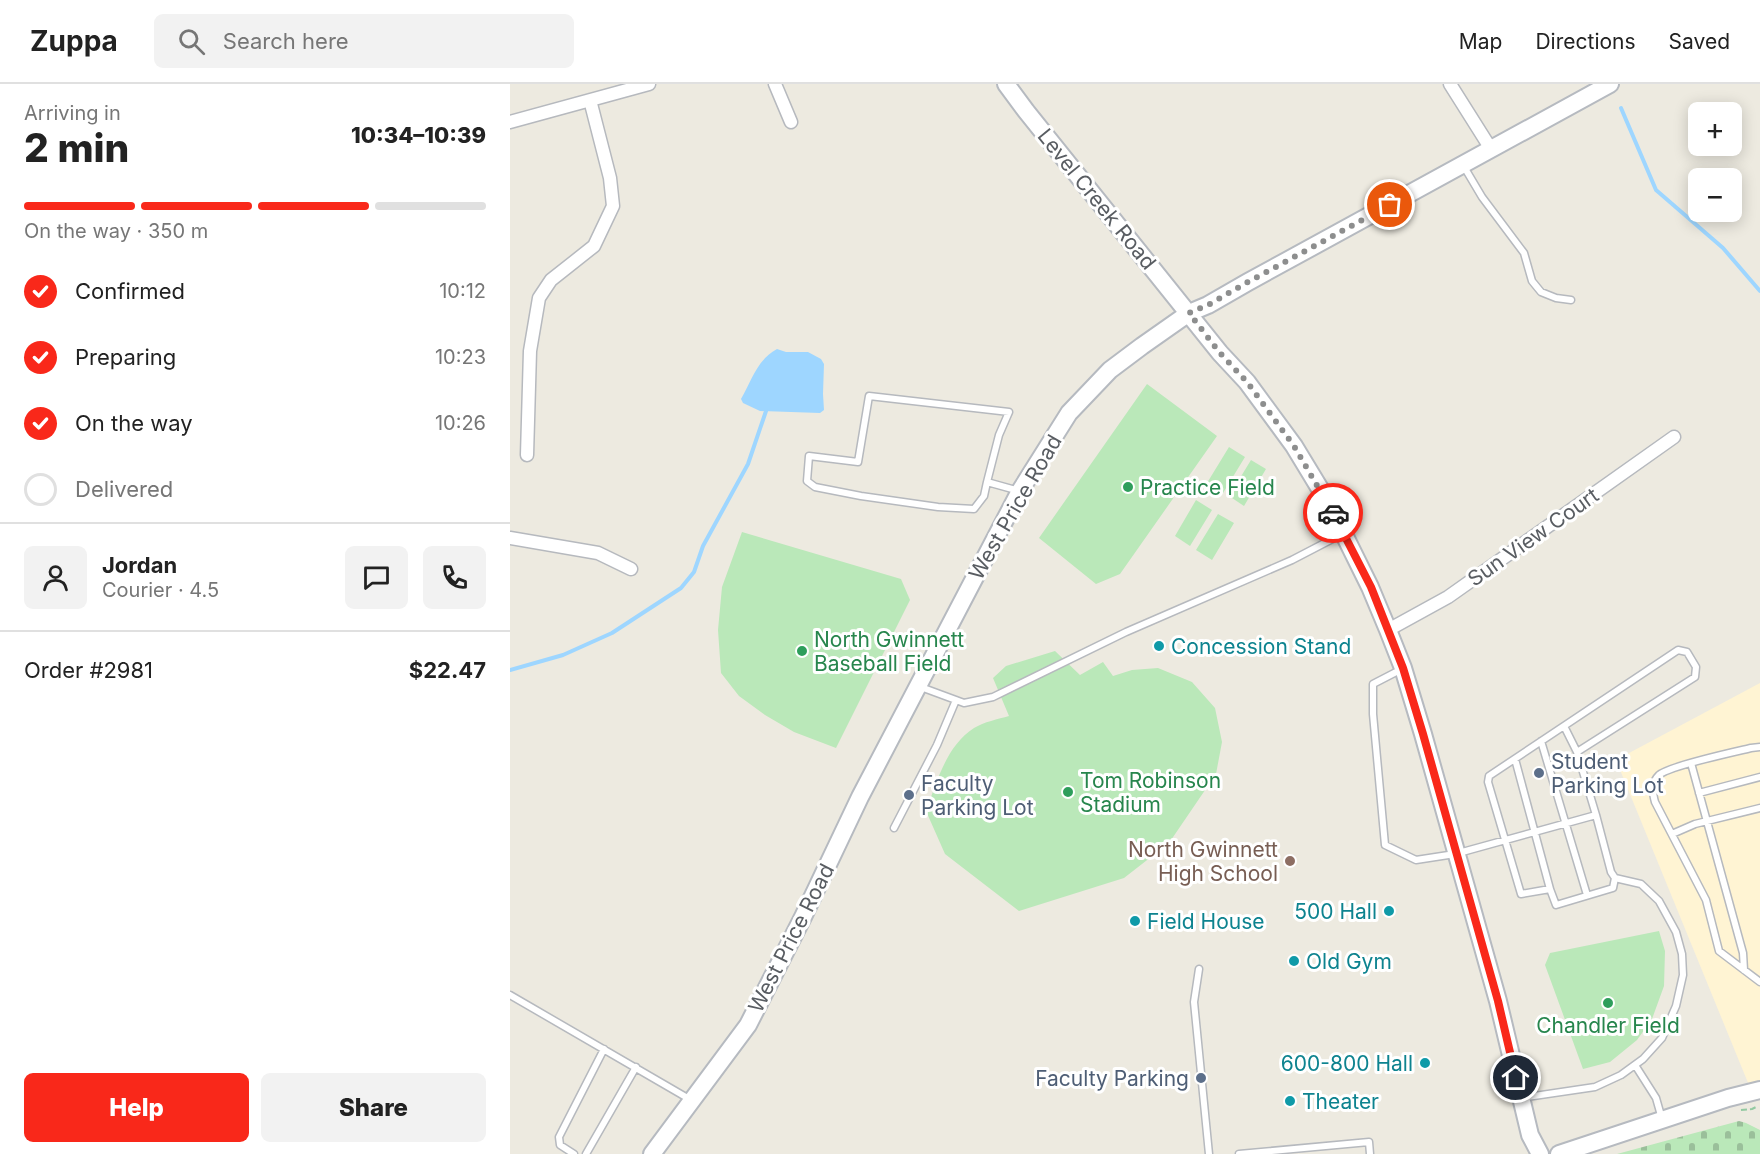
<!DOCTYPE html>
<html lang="en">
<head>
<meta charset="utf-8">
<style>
	:root { --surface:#fff; --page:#f2f2f2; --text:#222; --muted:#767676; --line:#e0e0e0; --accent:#f9281a }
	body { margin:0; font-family:Inter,sans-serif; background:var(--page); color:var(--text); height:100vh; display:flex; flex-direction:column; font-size:22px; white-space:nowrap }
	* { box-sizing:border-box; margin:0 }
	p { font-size:20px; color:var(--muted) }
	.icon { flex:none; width:33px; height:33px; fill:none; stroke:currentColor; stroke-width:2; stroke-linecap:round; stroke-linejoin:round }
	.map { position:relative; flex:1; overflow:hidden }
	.sheet { display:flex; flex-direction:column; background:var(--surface); width:510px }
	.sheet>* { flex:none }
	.tools { position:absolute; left:1178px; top:18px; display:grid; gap:12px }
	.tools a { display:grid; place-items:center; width:54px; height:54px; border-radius:9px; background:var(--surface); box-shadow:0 3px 15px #0003; font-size:30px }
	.pin { position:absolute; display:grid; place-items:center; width:51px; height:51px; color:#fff; margin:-26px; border:3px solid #fff; border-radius:50%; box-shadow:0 2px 6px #0007 }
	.courier { position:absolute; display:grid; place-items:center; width:60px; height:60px; margin:-30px; border:4px solid #f9281a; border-radius:50%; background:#fff; color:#222; box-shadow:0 2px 8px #0007 }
	.headline em { font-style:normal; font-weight:800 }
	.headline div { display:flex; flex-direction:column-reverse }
	.headline { display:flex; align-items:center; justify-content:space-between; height:102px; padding:0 24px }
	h1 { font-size:39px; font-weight:800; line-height:45px }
	.bar { display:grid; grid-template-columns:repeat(4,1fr); gap:9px 6px; align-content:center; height:72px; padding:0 24px }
	.bar i { height:8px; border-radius:4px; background:var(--line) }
	.bar .active { background:var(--accent) }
	.bar p { grid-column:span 4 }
	.line { display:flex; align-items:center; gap:15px; padding:0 24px; border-top:2px solid var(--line) }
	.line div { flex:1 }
	.round { display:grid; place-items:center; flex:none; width:63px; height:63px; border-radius:9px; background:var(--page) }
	ol { padding:0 24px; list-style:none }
	li { display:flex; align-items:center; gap:18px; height:66px }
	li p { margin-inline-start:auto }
	li .icon { padding:6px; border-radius:50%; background:var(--accent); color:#fff; stroke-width:4 }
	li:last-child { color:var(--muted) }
	li i { width:33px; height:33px; border:3px solid var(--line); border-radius:50% }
	.primary-button { display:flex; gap:12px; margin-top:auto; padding:12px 24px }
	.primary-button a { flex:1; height:69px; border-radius:9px; background:var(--accent); color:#fff; font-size:24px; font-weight:800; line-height:69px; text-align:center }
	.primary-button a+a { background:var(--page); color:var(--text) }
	header { display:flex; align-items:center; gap:36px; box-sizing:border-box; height:84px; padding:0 30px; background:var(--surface); border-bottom:2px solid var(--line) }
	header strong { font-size:28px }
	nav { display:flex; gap:33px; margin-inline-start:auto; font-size:21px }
	.search { width:420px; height:54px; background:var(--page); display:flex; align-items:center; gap:15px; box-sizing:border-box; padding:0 21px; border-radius:9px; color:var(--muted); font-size:22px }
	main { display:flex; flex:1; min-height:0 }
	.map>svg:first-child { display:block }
	.commercial { fill:#fff4d3 }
	.cemetery { fill:url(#cemetery-stones) }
	.pitch { fill:#bae8b9 }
	.water { fill:#9ed6ff }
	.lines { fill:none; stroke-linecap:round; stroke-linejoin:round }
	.stream { stroke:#9ed6ff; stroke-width:4 }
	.lane-casing { stroke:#b6b9be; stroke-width:9 }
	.street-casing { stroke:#b6b9be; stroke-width:15 }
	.secondary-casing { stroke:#b6bac0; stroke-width:20 }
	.path { stroke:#92c9a1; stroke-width:2; stroke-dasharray:6 3; stroke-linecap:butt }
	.lane { stroke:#fff; stroke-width:6 }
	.street { stroke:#fff; stroke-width:12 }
	.secondary { stroke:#fff; stroke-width:16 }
	.done { stroke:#8d8e8e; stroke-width:6; stroke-dasharray:0 10.8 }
	.route { stroke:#f9281a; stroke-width:8 }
	.leisure-dot { fill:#2e9e5b; stroke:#fff; stroke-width:2 }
	.culture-dot { fill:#0f9aa8; stroke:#fff; stroke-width:2 }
	.service-dot { fill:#5c6f8a; stroke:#fff; stroke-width:2 }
	.education-dot { fill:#8d6e63; stroke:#fff; stroke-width:2 }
	.labels { text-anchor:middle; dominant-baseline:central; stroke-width:6; stroke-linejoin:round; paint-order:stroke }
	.street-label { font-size:21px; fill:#595d62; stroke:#fff }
	.leisure-label { font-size:21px; fill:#27864d; stroke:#fff; text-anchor:start }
	.culture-label { font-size:21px; fill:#0d838f; stroke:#fff; text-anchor:start }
	.service-label { font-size:21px; fill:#4e5e75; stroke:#fff; text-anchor:start }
	.education-label { font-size:21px; fill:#785e54; stroke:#fff; text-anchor:end }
</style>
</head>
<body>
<header>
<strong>Zuppa</strong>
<div class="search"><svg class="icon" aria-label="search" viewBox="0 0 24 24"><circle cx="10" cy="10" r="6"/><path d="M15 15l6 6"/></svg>Search here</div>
<nav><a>Map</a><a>Directions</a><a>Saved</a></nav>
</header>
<main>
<section class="sheet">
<div class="headline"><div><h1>2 min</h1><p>Arriving in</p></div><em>10:34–10:39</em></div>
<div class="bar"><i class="active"></i><i class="active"></i><i class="active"></i><i></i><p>On the way · 350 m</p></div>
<ol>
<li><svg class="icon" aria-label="check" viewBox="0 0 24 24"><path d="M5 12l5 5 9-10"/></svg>Confirmed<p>10:12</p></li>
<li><svg class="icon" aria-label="check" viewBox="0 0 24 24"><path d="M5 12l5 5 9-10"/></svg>Preparing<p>10:23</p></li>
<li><svg class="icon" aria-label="check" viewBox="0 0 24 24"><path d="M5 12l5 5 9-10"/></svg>On the way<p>10:26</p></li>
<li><i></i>Delivered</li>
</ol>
<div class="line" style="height:108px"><a class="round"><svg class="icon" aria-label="person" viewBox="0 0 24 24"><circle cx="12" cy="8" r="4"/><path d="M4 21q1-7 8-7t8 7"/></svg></a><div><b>Jordan</b><p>Courier · 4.5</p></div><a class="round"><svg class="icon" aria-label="chat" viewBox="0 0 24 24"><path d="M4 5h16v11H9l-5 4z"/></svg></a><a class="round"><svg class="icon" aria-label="phone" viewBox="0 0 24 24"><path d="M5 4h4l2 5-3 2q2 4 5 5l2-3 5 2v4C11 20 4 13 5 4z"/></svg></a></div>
<div class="line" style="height:78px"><div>Order #2981</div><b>$22.47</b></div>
<div class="primary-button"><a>Help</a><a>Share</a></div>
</section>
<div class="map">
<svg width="1250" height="1070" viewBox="0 0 1250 1070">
	<defs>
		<pattern id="cemetery-stones" width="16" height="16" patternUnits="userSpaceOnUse" patternTransform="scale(1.5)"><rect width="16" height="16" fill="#bae8b9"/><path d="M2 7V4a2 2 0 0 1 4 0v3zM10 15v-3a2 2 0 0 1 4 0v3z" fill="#9abf9a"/></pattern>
	</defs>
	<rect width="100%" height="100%" fill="#edeae0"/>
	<path class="commercial" d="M1250,599V1008L1243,1011L1106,676Z"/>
	<path class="cemetery" d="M1229,1037L1236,1039L1250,1046V1070H1107Z"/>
	<path class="pitch" d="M637,300L707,352L610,490L586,500L529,454Z
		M719,363L735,373L713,409L697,399Z
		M741,376L756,385L734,422L719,412Z
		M686,416L702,426L680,462L665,452Z
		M708,430L724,439L702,476L686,466Z
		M232,448L391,495L400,516L326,664L284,648L255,631L229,612L211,589L208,546L212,503Z
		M545,567L570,591L593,578L603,592L622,586L648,584L682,598L705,624L712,658L706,690L659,759L614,794L509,827L435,770L416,727C427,698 436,662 464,644C474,638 488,635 499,632L483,594L496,582Z
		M1149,847L1155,867L1154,902L1142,935L1127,956L1100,978L1073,985L1035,881L1040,869Z"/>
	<path class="water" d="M267,265L276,268H298L311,275L314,280L313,310L314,326L310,329L250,327L233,319L231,315C242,296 247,276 267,265Z"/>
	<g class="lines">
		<path class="stream" d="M1111,24L1146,106L1213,164L1250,207
			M0,586L53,571L102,549L171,504L184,488L193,462L238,380L256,327"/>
		<g class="lane-casing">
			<path id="lane" d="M953,81L972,113L1014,169L1022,197L1031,208L1046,214L1061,216
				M477,398L474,412L464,425L428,423L351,412L305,403L297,397L299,372L348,378L359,312L499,328L489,351L477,398L509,407
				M892,585L863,600V630L875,761L906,776L945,770L1086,731L1067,668L1185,593L1186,583L1177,568L1168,566L979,692L978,698L1011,810L1040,805L1005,675
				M408,602L454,619L483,613L616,548L782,476L832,450
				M1054,642L1067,668
				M1031,657L1077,811
				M1250,663L1241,664C1224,668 1159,682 1149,691C1141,699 1142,707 1145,718L1196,816L1209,867L1250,898
				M1181,679L1233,869L1234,886
				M1189,709L1250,693
				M384,744L427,661L446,616
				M1162,750L1185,740L1250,724
				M1040,805L1046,821L1103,804L1105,794L1101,788L1086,731
				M689,885L684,918L699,1070
				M0,911L181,1016
				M1125,981L1146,1014L1152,1035
				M1011,1014L1085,1003L1111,991L1133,975L1152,954L1166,922L1173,891L1172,870L1166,848L1149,817L1131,800L1105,794
				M64,1070L50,1061L49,1053L94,965
				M76,1070L126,983
				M729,1070L859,1058L860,1070"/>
		</g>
		<g class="street-casing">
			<path id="street" d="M265,0L281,38
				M940,0L981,65
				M0,38L139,0
				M17,371L20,267L29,214L41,196L84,162L103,122L100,94L80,16
				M0,454L88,469L121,485
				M878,546L938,513L1164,353"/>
		</g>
		<g class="secondary-casing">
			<path id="secondary" d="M496,0L516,27L710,269L737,298L784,362L818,418L860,503L878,546L893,584L913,650L988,917L1020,1051L1030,1070
				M142,1070L238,941L293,833L350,713L510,407L559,329L600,286L632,262L679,229L698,221L738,198L1100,0
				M1049,1070L1218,1014L1250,1006"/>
		</g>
		<path class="path" d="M1231,1026L1242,1025L1248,1022"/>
		<use href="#lane" class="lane"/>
		<use href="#street" class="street"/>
		<use href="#secondary" class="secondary"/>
	</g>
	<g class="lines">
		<path class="done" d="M823,429L784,362L737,298L710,269L679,229L698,221L738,198L880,121"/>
		<path class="route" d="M823,429L861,503L893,584L913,650L988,917L1006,994"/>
	</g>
	<g class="leisure-dot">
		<circle cx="618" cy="403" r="6"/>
		<circle cx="292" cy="567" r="6"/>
		<circle cx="558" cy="708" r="6"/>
		<circle cx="1098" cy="919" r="6"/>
	</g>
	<g class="culture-dot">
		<circle cx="649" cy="562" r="6"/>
		<circle cx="879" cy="827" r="6"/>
		<circle cx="625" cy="837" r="6"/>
		<circle cx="784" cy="877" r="6"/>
		<circle cx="915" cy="979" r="6"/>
		<circle cx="780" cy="1017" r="6"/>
	</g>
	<g class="service-dot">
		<circle cx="1029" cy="689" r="6"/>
		<circle cx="399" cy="711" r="6"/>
		<circle cx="691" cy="994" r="6"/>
	</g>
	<circle class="education-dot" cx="780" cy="777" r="6"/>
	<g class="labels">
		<g class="street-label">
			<text transform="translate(587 115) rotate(51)">Level Creek Road</text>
			<text transform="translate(505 423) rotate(-60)">West Price Road</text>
			<text transform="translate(1023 453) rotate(-35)">Sun View Court</text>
			<text transform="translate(281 854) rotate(-63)">West Price Road</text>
		</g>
		<g class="leisure-label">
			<text x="630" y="403">Practice Field</text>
			<text x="304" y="555">North Gwinnett<tspan x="304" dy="24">Baseball Field</tspan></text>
			<text x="570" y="696">Tom Robinson<tspan x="570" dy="24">Stadium</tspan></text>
			<text x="1098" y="941" text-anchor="middle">Chandler Field</text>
		</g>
		<g class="culture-label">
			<text x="661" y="562">Concession Stand</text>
			<text x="867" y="827" text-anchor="end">500 Hall</text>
			<text x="637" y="837">Field House</text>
			<text x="796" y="877">Old Gym</text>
			<text x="903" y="979" text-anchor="end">600-800 Hall</text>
			<text x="792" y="1017">Theater</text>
		</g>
		<g class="service-label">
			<text x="1041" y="677">Student<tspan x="1041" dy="24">Parking Lot</tspan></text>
			<text x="411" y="699">Faculty<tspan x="411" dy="24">Parking Lot</tspan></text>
			<text x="679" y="994" text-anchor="end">Faculty Parking</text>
		</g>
		<g class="education-label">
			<text x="768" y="765">North Gwinnett<tspan x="768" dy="24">High School</tspan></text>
		</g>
	</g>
</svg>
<div class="tools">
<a>+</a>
<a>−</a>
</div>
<div class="pin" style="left:880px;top:121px;background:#ea580c"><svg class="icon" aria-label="bag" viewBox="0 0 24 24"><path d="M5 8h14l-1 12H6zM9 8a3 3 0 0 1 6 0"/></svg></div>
<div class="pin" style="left:1006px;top:994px;background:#1f2937"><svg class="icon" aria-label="home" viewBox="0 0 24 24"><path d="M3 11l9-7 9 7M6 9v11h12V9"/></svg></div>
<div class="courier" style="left:823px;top:429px"><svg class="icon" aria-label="car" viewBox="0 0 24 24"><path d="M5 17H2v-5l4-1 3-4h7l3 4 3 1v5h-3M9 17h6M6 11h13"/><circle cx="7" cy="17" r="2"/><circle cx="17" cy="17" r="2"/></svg></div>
</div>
</main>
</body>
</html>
